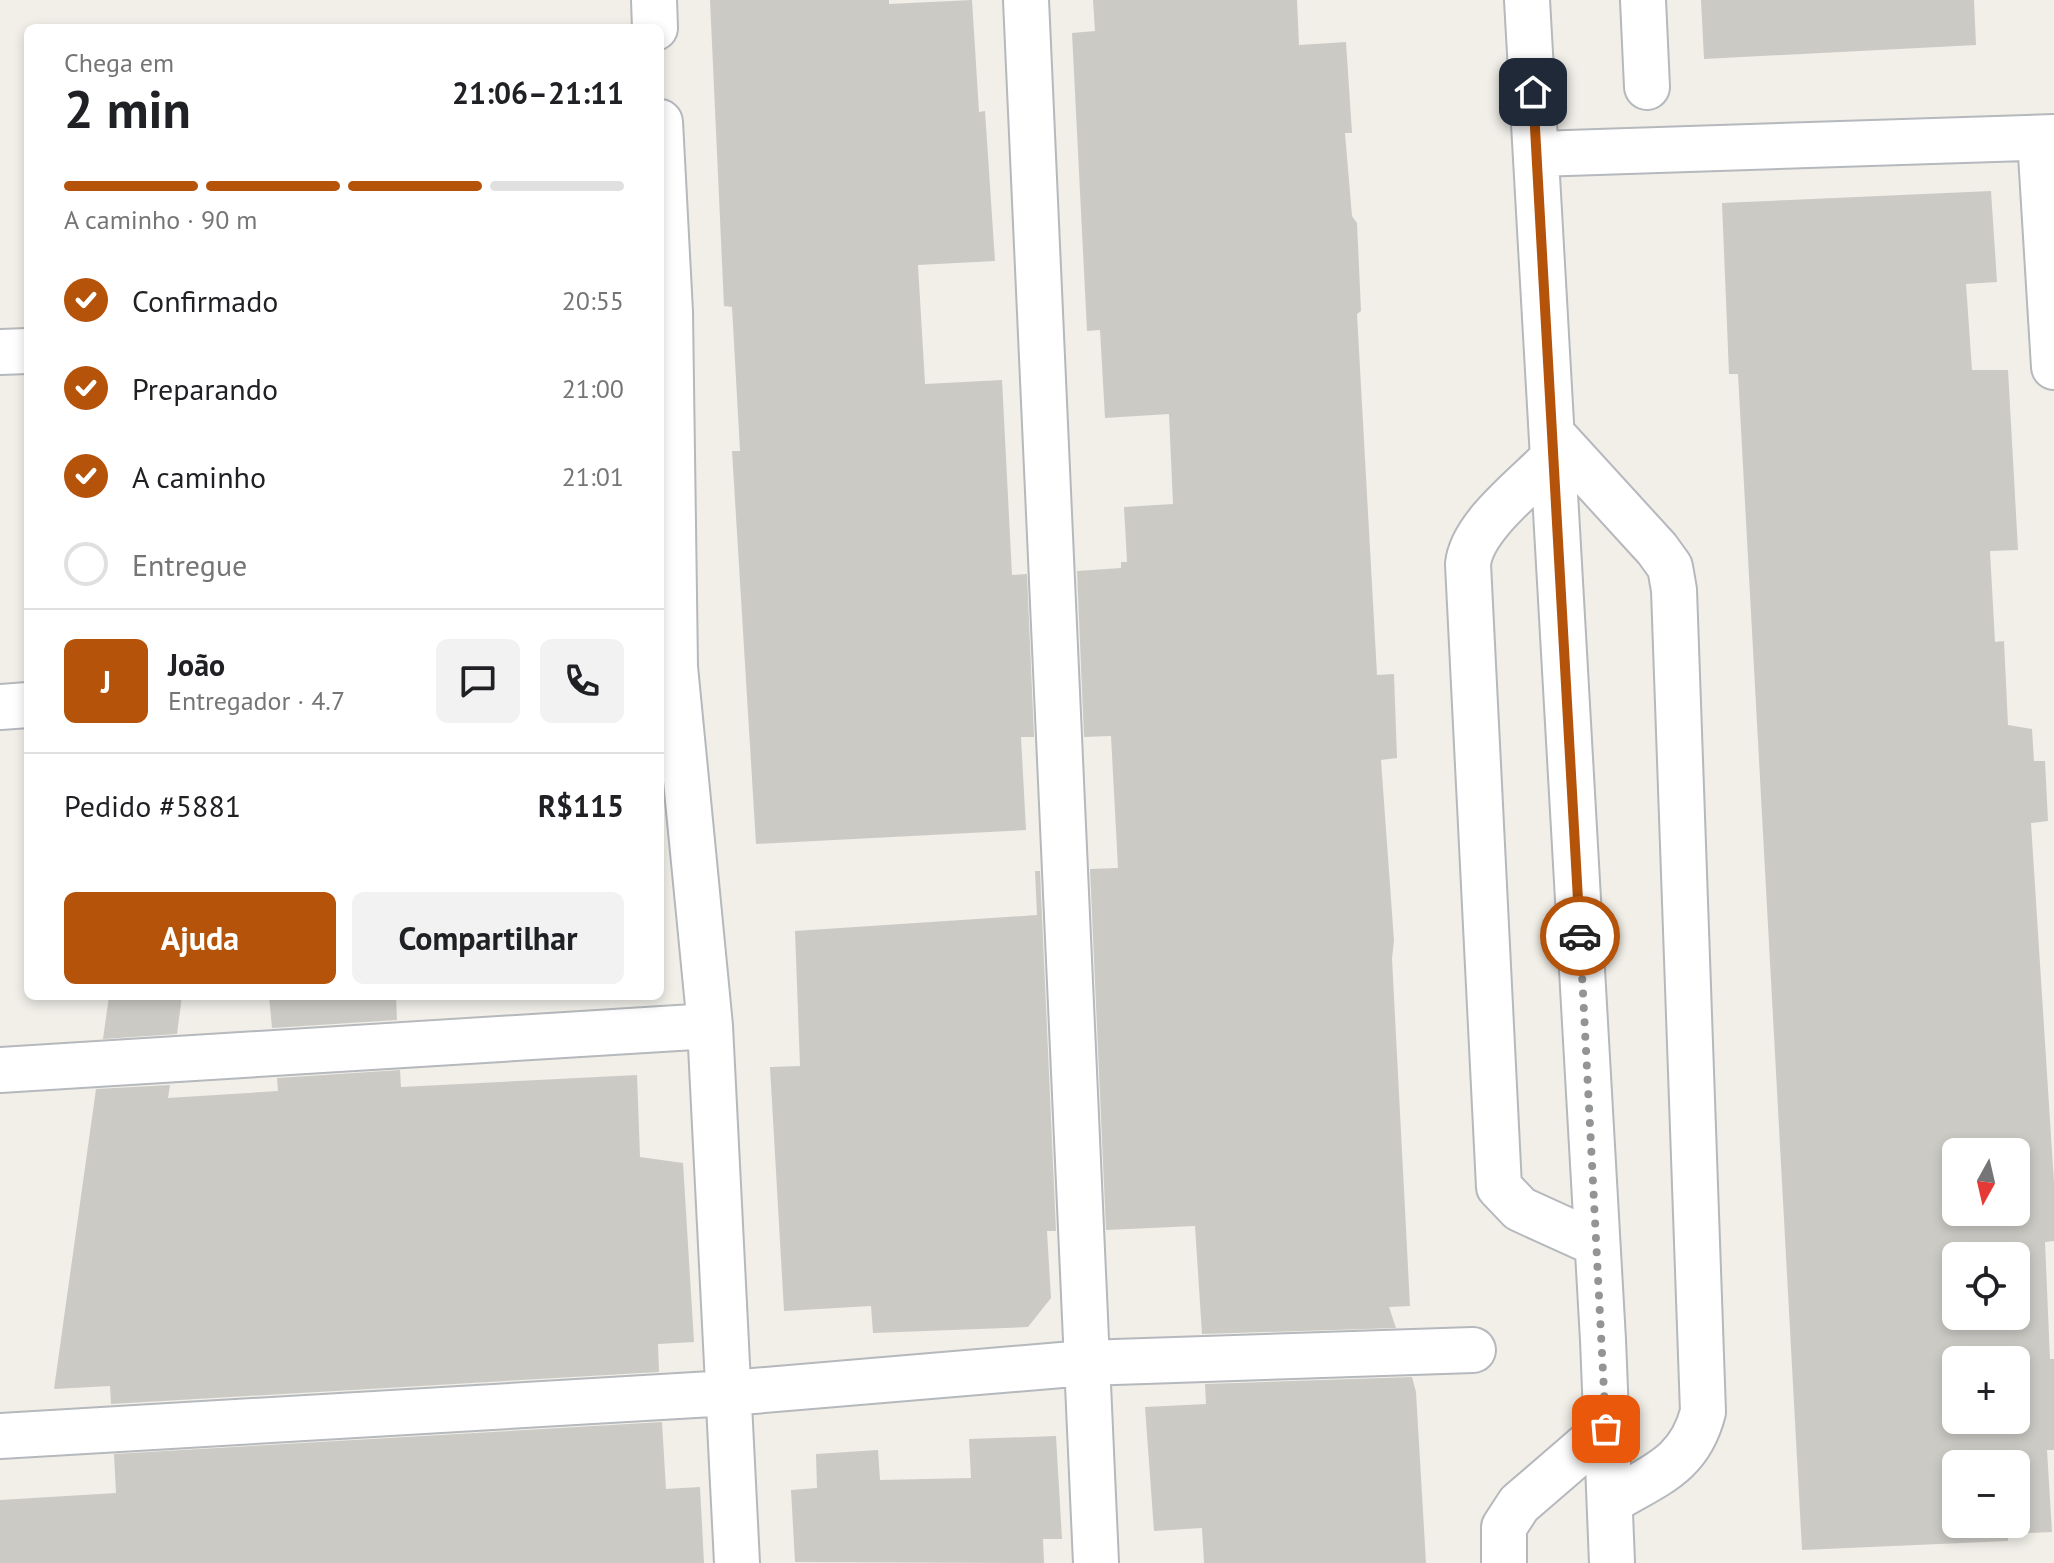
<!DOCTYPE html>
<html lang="pt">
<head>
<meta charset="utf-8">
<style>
	:root { --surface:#fff; --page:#f2f2f2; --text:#202124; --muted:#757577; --line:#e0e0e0; --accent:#b45309 }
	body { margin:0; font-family:"PT Sans",sans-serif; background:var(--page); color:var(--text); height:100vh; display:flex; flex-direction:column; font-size:30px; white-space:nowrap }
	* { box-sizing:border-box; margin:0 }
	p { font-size:26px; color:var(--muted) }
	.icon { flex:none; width:44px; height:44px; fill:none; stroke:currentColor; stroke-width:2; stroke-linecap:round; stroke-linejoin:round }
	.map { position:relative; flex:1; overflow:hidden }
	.panel { position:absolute; left:24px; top:24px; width:640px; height:976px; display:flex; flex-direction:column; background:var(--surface); border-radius:12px; box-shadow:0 4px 12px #0003 }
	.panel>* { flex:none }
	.needle { width:52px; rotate:188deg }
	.buttons { position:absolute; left:1942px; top:1138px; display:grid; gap:16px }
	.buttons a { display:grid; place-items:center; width:88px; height:88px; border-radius:12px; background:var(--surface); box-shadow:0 4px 12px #0003; font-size:40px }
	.pin { position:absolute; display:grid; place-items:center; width:68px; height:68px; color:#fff; margin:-34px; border-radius:16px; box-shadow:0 4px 12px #0006 }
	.courier { position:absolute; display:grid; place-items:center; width:80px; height:80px; margin:-40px; border:6px solid #b45309; border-radius:50%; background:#fff; color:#222; box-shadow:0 2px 10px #0007 }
	.summary em { font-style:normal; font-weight:800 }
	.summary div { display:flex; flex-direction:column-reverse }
	.summary { display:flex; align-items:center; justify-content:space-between; height:136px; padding:0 40px }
	h1 { font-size:52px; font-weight:800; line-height:60px }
	.bar { display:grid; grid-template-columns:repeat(4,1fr); gap:12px 8px; align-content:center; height:96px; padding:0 40px }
	.bar i { height:10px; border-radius:6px; background:var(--line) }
	.bar .on { background:var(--accent) }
	.bar p { grid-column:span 4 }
	.line { display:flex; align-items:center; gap:20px; padding:0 40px; border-top:2px solid var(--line) }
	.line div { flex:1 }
	.round { display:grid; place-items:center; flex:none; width:84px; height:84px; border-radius:12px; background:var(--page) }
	ol { padding:0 40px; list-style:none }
	li { display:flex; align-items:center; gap:24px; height:88px }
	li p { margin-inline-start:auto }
	li .icon { padding:8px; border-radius:50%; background:var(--accent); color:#fff; stroke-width:4 }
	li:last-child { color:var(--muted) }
	li i { width:44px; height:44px; border:4px solid var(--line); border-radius:50% }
	.button { display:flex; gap:16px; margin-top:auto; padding:16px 40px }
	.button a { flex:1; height:92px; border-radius:12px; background:var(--accent); color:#fff; font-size:32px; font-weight:800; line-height:92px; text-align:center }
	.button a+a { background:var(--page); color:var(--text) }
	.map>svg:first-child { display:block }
	.building { fill:#cccac5; fill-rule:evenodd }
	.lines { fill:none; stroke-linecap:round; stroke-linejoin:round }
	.minor-casing { stroke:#b5b8bc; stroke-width:48 }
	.minor { stroke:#fff; stroke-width:44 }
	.done { stroke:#929495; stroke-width:8; stroke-dasharray:0 14.4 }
	.route { stroke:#b45309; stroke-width:10 }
</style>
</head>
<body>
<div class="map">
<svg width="2054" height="1563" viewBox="0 0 2054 1563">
	<rect width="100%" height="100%" fill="#f1efe8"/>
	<path class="building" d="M710,0H889V4L972,0L979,112L985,111L995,261L918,265L925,384L1002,380L1012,575L1027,574L1034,737H1021L1026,830L756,844L732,451H740L732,307L724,306Z
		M1093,0H1297L1299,45L1346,42L1352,133H1345L1352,216L1357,223L1361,311L1357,314L1377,675L1394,674L1397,758L1381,760L1394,941L1392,958L1410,1306L1389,1307L1396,1328L1202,1334L1195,1226L1106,1230L1090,869L1118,868L1111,736L1084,737L1077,571L1121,568V562H1127L1124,507L1173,504L1169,414L1105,418L1100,330L1087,331L1072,33L1095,31Z
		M1701,0H1974L1976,45L1704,59Z
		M1991,191L1997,282L1966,284L1972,370H2008L2018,550L1990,551L1995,642L2004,641L2008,725L2032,729L2034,761H2045L2048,821L2031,823L2054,1183V1241L2045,1242L2050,1359H2054V1450H2047L2052,1532L2008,1534V1541L1802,1550L1738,374H1729L1722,203ZM1956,1152H2016V1212H1956ZM1956,1256H2016V1316H1956ZM1956,1360H2016V1420H1956ZM1956,1464H2016V1524H1956Z
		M1035,871H1040L1056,1231H1047L1051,1298L1028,1327L873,1333L871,1306L784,1311L770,1067L800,1066L795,931L1037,915Z
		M109,996H182L177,1034L103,1039Z
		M269,996H396L397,1020L272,1028Z
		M400,1070L401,1087L637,1075L640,1157L683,1163L694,1342L658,1344L659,1372L111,1404L110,1386L54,1389L96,1089L170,1085L168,1098L278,1091L277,1078Z
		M1412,1377L1416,1392L1426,1563H1204L1202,1528L1154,1531L1145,1407L1206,1404L1205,1384Z
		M662,1422L666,1489L700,1487L704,1563H0V1500L116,1493L114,1454Z
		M1056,1436L1062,1539H1043L1044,1563L795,1562L791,1490L817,1488L816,1454L878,1450L880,1480L971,1478L969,1439Z"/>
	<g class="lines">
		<g class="minor-casing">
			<path id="minor" d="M654,0L655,28
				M1026,0L1096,1563
				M1527,0L1603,1340L1612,1563
				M1643,0L1647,87
				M660,122L670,312L675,667L710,1026L737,1563
				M2040,138L2054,367
				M1537,154L2054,137
				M0,352L28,351
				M1552,434L1657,549L1670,567L1674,590L1703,1412C1689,1466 1654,1475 1610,1502
				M1553,458C1526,486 1472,526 1468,564L1499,1187L1520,1209L1597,1244
				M0,707L28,705
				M0,1070L710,1026
				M0,1436L729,1393L1085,1363L1473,1350
				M1504,1563V1527L1519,1504L1606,1429"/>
		</g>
		<use href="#minor" class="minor"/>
	</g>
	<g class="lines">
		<path class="done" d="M1580,936L1606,1429"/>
		<path class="route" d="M1533,92L1580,936"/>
	</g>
</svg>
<div class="buttons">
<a><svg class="needle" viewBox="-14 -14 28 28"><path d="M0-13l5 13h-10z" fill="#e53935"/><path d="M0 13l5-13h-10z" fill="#757577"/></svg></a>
<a><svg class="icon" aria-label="locate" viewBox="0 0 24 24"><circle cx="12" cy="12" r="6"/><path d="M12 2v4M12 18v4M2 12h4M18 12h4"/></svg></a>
<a>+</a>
<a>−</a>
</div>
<div class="pin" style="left:1606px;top:1429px;background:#ea580c"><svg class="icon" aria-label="bag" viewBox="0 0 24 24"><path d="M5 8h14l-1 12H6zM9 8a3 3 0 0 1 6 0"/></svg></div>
<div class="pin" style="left:1533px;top:92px;background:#1f2937"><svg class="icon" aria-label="home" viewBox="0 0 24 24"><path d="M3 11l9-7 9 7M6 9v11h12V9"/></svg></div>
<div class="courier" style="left:1580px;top:936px"><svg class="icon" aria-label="car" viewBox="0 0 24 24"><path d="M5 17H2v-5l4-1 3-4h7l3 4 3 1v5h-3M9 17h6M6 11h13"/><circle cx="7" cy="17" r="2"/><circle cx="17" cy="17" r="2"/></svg></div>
<section class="panel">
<div class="summary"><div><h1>2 min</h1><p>Chega em</p></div><em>21:06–21:11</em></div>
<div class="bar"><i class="on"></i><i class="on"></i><i class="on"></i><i></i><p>A caminho · 90 m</p></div>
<ol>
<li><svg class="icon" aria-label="check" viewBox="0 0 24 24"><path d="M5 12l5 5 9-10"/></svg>Confirmado<p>20:55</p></li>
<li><svg class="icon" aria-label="check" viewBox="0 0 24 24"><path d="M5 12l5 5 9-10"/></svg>Preparando<p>21:00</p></li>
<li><svg class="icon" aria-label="check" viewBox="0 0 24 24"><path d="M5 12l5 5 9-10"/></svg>A caminho<p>21:01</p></li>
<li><i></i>Entregue</li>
</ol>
<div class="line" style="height:144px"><b class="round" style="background:var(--accent);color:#fff">J</b><div><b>João</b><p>Entregador · 4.7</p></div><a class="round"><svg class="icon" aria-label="chat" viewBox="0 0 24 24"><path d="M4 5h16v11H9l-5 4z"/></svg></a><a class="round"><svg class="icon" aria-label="phone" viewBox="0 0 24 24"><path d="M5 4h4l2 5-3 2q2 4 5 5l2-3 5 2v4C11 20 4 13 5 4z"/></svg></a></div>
<div class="line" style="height:104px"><div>Pedido #5881</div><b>R$115</b></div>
<div class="button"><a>Ajuda</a><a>Compartilhar</a></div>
</section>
</div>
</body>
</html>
